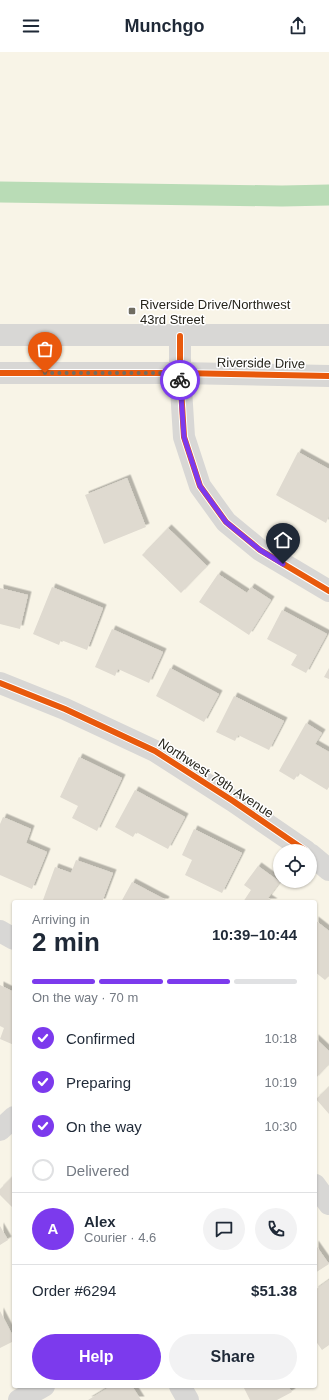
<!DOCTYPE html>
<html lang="en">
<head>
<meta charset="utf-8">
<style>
	:root { --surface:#fff; --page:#f2f2f3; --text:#1f2937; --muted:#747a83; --line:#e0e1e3; --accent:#7c3aed }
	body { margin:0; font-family:Helvetica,sans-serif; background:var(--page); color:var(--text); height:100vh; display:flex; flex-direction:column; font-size:15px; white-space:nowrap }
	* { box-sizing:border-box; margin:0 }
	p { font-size:13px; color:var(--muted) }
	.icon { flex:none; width:22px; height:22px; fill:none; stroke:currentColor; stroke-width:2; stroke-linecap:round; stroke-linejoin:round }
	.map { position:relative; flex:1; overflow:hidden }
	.panel { position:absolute; left:12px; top:848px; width:305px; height:488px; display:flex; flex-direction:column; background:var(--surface); border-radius:4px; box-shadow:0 1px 3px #0004 }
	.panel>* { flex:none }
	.tools { position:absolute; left:273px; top:792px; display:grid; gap:8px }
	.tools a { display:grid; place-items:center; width:44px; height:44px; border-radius:50%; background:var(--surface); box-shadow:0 1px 3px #0004; font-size:20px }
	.pin { position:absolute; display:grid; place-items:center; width:34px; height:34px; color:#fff; margin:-41px -17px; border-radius:50% 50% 50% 0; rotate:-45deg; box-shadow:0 0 4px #0007 }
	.pin .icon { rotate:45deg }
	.courier { position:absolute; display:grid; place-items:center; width:40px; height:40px; margin:-20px; border:3px solid #7c3aed; border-radius:50%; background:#fff; color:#222; box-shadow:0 1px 5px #0007 }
	.overview em { font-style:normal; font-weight:600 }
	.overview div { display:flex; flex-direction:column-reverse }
	.overview { display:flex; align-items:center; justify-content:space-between; height:68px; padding:0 20px }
	h1 { font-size:26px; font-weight:600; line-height:30px }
	.bar { display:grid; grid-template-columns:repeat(4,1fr); gap:6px 4px; align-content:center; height:48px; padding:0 20px }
	.bar i { height:5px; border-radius:3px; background:var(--line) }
	.bar .current { background:var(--accent) }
	.bar p { grid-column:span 4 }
	.line { display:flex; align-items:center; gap:10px; padding:0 20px; border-top:1px solid var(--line) }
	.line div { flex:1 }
	.round { display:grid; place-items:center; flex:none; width:42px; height:42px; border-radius:21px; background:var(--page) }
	ol { padding:0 20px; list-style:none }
	li { display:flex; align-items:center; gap:12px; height:44px }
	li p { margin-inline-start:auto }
	li .icon { padding:4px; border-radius:50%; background:var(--accent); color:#fff; stroke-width:4 }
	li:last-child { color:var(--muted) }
	li i { width:22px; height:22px; border:2px solid var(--line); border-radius:50% }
	.button { display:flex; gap:8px; margin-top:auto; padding:8px 20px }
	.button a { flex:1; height:46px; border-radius:24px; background:var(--accent); color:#fff; font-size:16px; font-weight:600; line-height:46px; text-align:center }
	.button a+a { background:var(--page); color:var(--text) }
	header { display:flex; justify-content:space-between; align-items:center; height:52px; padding:0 20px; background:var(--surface); font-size:18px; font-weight:600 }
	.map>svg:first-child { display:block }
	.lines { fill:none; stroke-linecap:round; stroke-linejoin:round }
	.canal { stroke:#b9dcb6; stroke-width:21 }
	.building { fill:#dfdad0; filter:url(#shadow) }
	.minor { stroke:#d8d7d5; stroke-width:22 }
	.tertiary { stroke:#d8d7d5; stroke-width:22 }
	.cycleway-casing { stroke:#fff; stroke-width:8 }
	.cycleway { stroke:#e8590c; stroke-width:6 }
	.done { stroke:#706d62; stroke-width:4; stroke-dasharray:0 7.2 }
	.route { stroke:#7c3aed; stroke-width:5 }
	.poi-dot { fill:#706d62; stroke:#fff; stroke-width:1.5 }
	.labels { text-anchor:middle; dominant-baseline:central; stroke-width:3; stroke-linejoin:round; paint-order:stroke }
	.poi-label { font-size:13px; fill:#26241b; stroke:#fff; text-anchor:start }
	.street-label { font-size:13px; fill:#26241b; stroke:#fff }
</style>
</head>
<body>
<header><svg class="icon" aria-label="menu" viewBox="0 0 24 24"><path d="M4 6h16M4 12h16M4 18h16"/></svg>Munchgo<svg class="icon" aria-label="share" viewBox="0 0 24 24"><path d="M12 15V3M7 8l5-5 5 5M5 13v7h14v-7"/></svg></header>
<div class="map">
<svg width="329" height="1348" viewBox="0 0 329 1348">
	<defs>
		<filter id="shadow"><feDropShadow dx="3.5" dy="-3.5" stdDeviation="0" flood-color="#0004"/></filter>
	</defs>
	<rect width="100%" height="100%" fill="#f8f4e7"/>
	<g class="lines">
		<path class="canal" d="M0,140L282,144L329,143"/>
	</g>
	<path class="building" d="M298,400L329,417V464L326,471L276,443Z
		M127,426L146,475L104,492L85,443Z
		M168,476L207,514L181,541L142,503Z
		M218,522L247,541L251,535L271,548L249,583L199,550Z
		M52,535L103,556L87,598L61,588L59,593L33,582Z
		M0,536L28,543L20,577L0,572Z
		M282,558L327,582L306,621L291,613L297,603L267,587Z
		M112,577L163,600L149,631L118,617L115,624L95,615Z
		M170,616L219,642L204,670L156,644Z
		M329,616V627L324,625Z
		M234,644L284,669L269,698L238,683L235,689L216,680Z
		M306,671L322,681L315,692L329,700V735L327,738L299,721L294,728L279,719Z
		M79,705L122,726L97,779L72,766L78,754L60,745Z
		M135,738L185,765L168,797L136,780L133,785L115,775Z
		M3,765L31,777L26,791L47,800L32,837L0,823V772Z
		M194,777L242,801L222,841L185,823L192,808L182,803Z
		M76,808L113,821L102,850H48L43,848L55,815L71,821Z
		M258,814L280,830L268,846L274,850H243L251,838L244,833Z
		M132,830L166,848L165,850H121Z
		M315,868L329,879V924L325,928L315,920Z
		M0,933L14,940V993L0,987L4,976L0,974Z
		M315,986L329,999V1012L315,1027Z
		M329,1035V1062L316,1047Z
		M14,1123V1157L0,1143V1137Z
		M0,1174L8,1188L0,1193Z
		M315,1192L329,1212L315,1221Z
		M329,1228V1293L322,1298L315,1288V1238Z
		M0,1259L14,1286V1289L0,1296Z
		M111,1334H132L141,1348H88Z
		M243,1334H288L292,1340L277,1348H250Z"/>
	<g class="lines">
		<path class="minor" d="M180,284V321L184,385L200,434L226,470L260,498L329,539
			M0,631L65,657L155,699L233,749L306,799
			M310,802L329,818
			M0,879L14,887
			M0,1078L14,1065
			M315,1133L329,1152
			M180,1334L188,1348
			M19,1348L44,1334"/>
		<path class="tertiary" d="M0,283H329
			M0,321H180L329,324"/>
		<g class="cycleway-casing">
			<path id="cycleway" d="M180,284V321L184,385L200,434L226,470L260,498L329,539
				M0,321H180L329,324
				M0,631L65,657L155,699L233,749L306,799"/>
		</g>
		<use href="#cycleway" class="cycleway"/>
	</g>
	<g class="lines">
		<path class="done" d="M45,321H180V328"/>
		<path class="route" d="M180,328L184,385L200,434L226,470L260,498L283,512"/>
	</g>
	<rect class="poi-dot" x="128" y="255" width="8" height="8" rx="2"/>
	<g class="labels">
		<g class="poi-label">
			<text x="140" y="252">Riverside Drive/Northwest<tspan x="140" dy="15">43rd Street</tspan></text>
		</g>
		<g class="street-label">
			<text transform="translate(261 311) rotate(1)">Riverside Drive</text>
			<text transform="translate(216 726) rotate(33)">Northwest 79th Avenue</text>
		</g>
	</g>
</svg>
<div class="tools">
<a><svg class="icon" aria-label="locate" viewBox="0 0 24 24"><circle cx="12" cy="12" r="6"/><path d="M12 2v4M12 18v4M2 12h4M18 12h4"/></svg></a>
</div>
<div class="pin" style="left:45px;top:321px;background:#ea580c"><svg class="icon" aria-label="bag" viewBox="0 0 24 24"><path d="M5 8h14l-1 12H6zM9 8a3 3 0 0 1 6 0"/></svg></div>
<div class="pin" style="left:283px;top:512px;background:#1f2937"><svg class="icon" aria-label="home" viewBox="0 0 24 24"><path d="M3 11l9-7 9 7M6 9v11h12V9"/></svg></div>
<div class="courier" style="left:180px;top:328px"><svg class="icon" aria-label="bike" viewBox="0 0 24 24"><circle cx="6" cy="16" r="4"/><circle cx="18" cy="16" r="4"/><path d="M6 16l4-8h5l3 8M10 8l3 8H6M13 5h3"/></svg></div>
<section class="panel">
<div class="overview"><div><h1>2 min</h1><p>Arriving in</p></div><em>10:39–10:44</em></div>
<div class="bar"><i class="current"></i><i class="current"></i><i class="current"></i><i></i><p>On the way · 70 m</p></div>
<ol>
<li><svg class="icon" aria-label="check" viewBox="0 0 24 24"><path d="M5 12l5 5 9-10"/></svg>Confirmed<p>10:18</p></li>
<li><svg class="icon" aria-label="check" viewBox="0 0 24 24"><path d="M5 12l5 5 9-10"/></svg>Preparing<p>10:19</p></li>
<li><svg class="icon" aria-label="check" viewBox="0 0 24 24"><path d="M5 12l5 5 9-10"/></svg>On the way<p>10:30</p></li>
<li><i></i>Delivered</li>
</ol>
<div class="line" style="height:72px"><b class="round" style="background:var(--accent);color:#fff">A</b><div><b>Alex</b><p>Courier · 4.6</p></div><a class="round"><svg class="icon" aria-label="chat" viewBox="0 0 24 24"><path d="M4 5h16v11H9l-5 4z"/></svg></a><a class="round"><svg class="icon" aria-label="phone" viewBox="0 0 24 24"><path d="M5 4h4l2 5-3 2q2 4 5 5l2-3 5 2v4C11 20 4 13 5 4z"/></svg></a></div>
<div class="line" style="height:52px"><div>Order #6294</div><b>$51.38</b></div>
<div class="button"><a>Help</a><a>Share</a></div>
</section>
</div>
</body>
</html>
